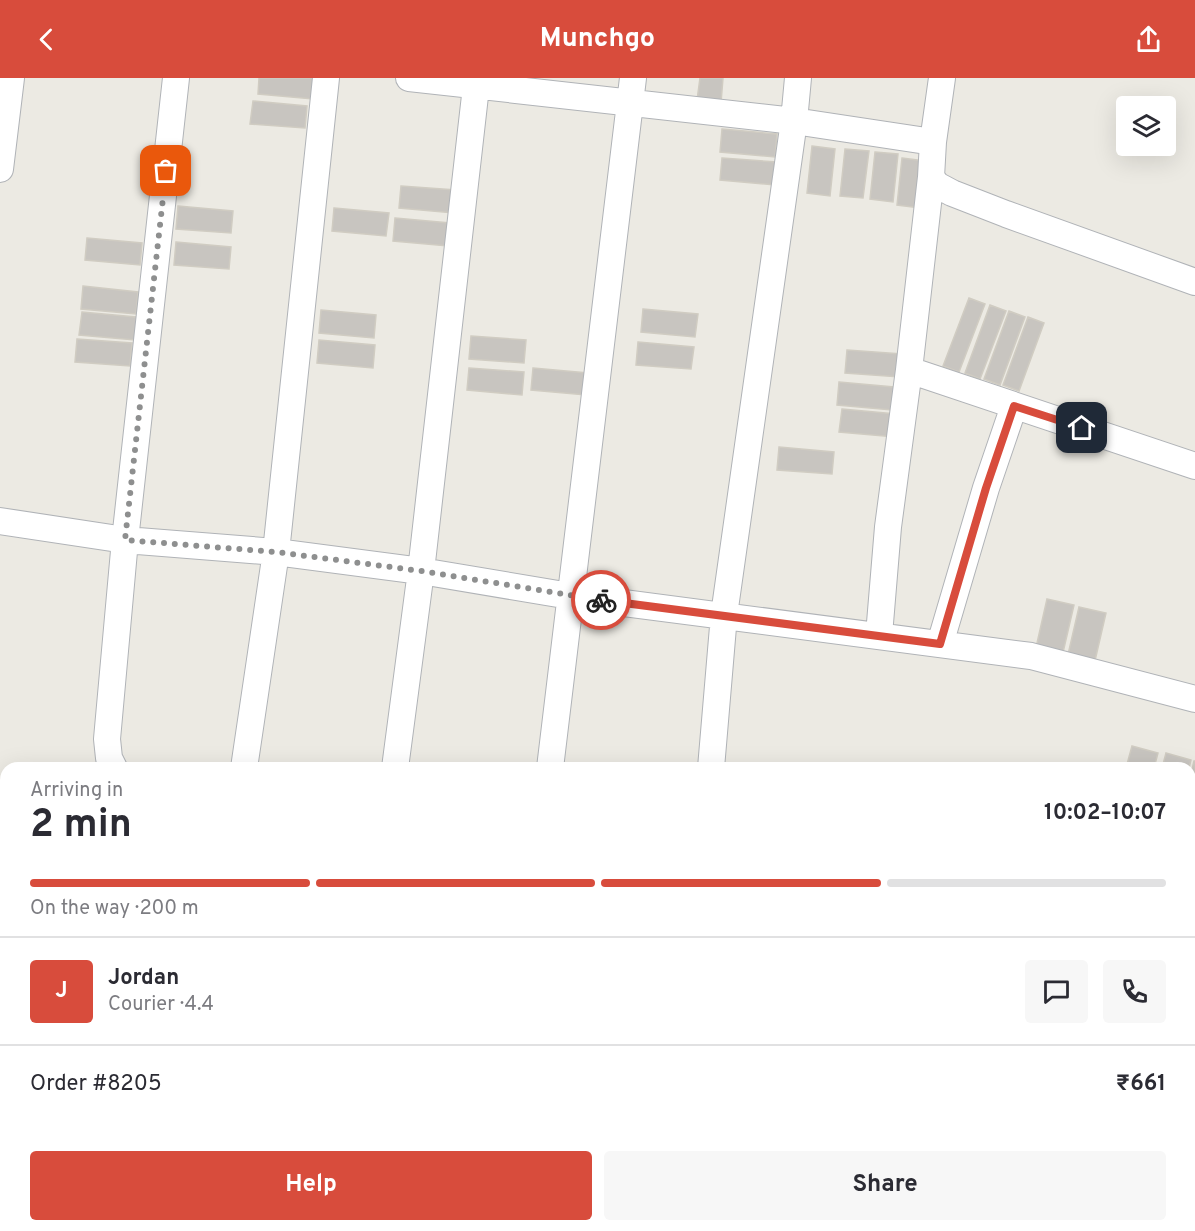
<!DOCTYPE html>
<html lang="en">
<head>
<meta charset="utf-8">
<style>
	:root { --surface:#fff; --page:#f7f7f7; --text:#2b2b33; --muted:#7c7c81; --line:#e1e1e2; --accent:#d84c3c }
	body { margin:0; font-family:Overpass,sans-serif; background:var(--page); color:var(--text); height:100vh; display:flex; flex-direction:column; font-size:22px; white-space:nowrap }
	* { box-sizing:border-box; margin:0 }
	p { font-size:20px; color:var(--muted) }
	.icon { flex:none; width:33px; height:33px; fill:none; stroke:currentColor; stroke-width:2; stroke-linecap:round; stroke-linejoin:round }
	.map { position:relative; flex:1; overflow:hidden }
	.side { position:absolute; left:0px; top:684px; width:1196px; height:470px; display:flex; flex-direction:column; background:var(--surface); border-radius:18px 18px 0 0; box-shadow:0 6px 24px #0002 }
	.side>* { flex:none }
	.fabs { position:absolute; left:1116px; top:18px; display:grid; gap:12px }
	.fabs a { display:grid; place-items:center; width:60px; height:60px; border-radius:6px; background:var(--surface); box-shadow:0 6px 24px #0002; font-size:30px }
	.pin { position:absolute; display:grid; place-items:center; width:51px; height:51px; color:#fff; margin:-26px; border-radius:12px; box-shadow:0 3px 9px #0006 }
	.courier { position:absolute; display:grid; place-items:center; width:60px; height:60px; margin:-30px; border:4px solid #d84c3c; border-radius:50%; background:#fff; color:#222; box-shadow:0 2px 8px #0007 }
	.headline em { font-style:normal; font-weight:700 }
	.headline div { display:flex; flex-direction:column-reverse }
	.headline { display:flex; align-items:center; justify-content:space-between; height:102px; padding:0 30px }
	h1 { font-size:39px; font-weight:700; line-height:45px }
	.bar { display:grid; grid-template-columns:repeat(4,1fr); gap:9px 6px; align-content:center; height:72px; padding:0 30px }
	.bar i { height:8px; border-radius:4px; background:var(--line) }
	.bar .current { background:var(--accent) }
	.bar p { grid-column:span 4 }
	.line { display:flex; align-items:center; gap:15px; padding:0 30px; border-top:2px solid var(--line) }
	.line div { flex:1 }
	.round { display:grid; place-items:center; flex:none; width:63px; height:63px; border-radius:6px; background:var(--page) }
	.button { display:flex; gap:12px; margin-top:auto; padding:12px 30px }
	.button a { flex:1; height:69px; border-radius:6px; background:var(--accent); color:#fff; font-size:24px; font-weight:700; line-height:69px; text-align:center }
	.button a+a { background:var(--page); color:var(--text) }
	header { display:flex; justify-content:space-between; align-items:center; height:78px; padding:0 30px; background:var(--accent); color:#fff; font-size:27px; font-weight:700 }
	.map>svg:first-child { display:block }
	.building { fill:#c8c5c0; stroke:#d0ccc2; stroke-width:1.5 }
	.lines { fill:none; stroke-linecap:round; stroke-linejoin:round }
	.minor-casing { stroke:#b0b3b7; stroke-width:28 }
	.minor { stroke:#fff; stroke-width:26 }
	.done { stroke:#8e8f8f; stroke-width:6; stroke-dasharray:0 10.8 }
	.route { stroke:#d84c3c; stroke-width:8 }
</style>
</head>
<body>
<header><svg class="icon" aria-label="back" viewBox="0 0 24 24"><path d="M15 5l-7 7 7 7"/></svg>Munchgo<svg class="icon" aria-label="share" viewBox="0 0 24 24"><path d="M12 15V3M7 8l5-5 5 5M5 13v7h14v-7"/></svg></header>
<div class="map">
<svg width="1195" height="1153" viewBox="0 0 1195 1153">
	<rect width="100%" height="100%" fill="#eceae3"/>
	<path class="building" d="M259,0H315L313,21L258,16Z
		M700,0H723L721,25L697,22Z
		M253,23L307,28L305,50L250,46Z
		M722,51L777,56L775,79L720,74Z
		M812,68L835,71L830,118L807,115Z
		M845,71L869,73L863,120L840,118Z
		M875,74L898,76L893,124L870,121Z
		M722,80L777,84L775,107L720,102Z
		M902,80L925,83L920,130L897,127Z
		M401,108L456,112L454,135L399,130Z
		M178,128L233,133L231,155L176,151Z
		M334,130L389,135L386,158L332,153Z
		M395,140L450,145L448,168L393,163Z
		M87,160L142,165L140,187L85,182Z
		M176,164L231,169L229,191L174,187Z
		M83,208L138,214L136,236L81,231Z
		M969,220L985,226L959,294L943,288Z
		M990,227L1006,233L980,301L965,295Z
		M643,231L698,236L695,259L641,254Z
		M321,232L376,237L374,260L319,255Z
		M1009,233L1025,239L1000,307L984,301Z
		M82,234L136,239L135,262L79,257Z
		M1028,239L1044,245L1019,313L1003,307Z
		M471,258L526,262L524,285L469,281Z
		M77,261L132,265L130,288L75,284Z
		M319,262L375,267L373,290L317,285Z
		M638,264L694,269L691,291L636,287Z
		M847,272L902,276L900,299L845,295Z
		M469,290L524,294L522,317L467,312Z
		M533,290L588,295L586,317L531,312Z
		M839,304L894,309L892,332L837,327Z
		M842,331L896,336L895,359L839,354Z
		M779,369L834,374L832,396L777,392Z
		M1047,521L1074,527L1062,579L1035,574Z
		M1079,529L1106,535L1094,587L1067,581Z
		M1132,668L1158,675L1154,690H1126Z
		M1166,675L1191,682L1189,690H1162Z
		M1194,683H1195V759L1190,758V700Z"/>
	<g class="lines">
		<g class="minor-casing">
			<path id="minor" d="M409,0L794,43L933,64L931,99L937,107L952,115L1006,136L1195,204
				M933,64L942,0
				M0,91L11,0
				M909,292L1195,388
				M0,443L125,462L276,474L421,493L570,518L1031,578L1195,621
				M879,557L888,449L909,292L931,99
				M940,566L986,410L1014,328
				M114,690L109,680L107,661L125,462L176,0
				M244,690L276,474L326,0
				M395,690L421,493L477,0
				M550,690L633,0
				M711,690L724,537L794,43L798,0
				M1190,772L1195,774
				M1190,929L1195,930
				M0,943L6,944
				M107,1148V1153
				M240,1153V1148
				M493,1153L494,1148
				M648,1153L649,1148
				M918,1153L920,1148"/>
		</g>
		<use href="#minor" class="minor"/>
	</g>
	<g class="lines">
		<path class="done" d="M166,93L125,462L276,474L421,493L601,522"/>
		<path class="route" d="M601,522L940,566L986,410L1014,328L1082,350"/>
	</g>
</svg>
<div class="fabs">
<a><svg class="icon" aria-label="layers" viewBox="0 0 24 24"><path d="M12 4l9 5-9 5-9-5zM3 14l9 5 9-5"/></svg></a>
</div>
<div class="pin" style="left:166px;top:93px;background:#ea580c"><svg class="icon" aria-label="bag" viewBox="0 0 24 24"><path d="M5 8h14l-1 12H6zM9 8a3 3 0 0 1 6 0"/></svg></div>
<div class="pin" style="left:1082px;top:350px;background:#1f2937"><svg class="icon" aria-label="home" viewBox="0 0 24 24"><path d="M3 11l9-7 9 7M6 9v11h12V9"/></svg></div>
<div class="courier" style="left:601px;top:522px"><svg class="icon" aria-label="bike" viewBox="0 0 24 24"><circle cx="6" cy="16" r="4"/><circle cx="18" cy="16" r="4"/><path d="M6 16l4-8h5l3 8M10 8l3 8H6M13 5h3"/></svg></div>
<section class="side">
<div class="headline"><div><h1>2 min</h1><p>Arriving in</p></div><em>10:02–10:07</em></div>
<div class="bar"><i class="current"></i><i class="current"></i><i class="current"></i><i></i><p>On the way · 200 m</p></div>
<div class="line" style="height:108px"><b class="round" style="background:var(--accent);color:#fff">J</b><div><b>Jordan</b><p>Courier · 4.4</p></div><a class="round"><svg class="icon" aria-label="chat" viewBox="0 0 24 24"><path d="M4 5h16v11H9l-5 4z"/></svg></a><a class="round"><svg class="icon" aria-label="phone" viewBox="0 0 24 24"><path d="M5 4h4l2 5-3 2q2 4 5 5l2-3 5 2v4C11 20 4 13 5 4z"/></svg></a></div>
<div class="line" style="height:78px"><div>Order #8205</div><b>₹661</b></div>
<div class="button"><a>Help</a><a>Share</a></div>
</section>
</div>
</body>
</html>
